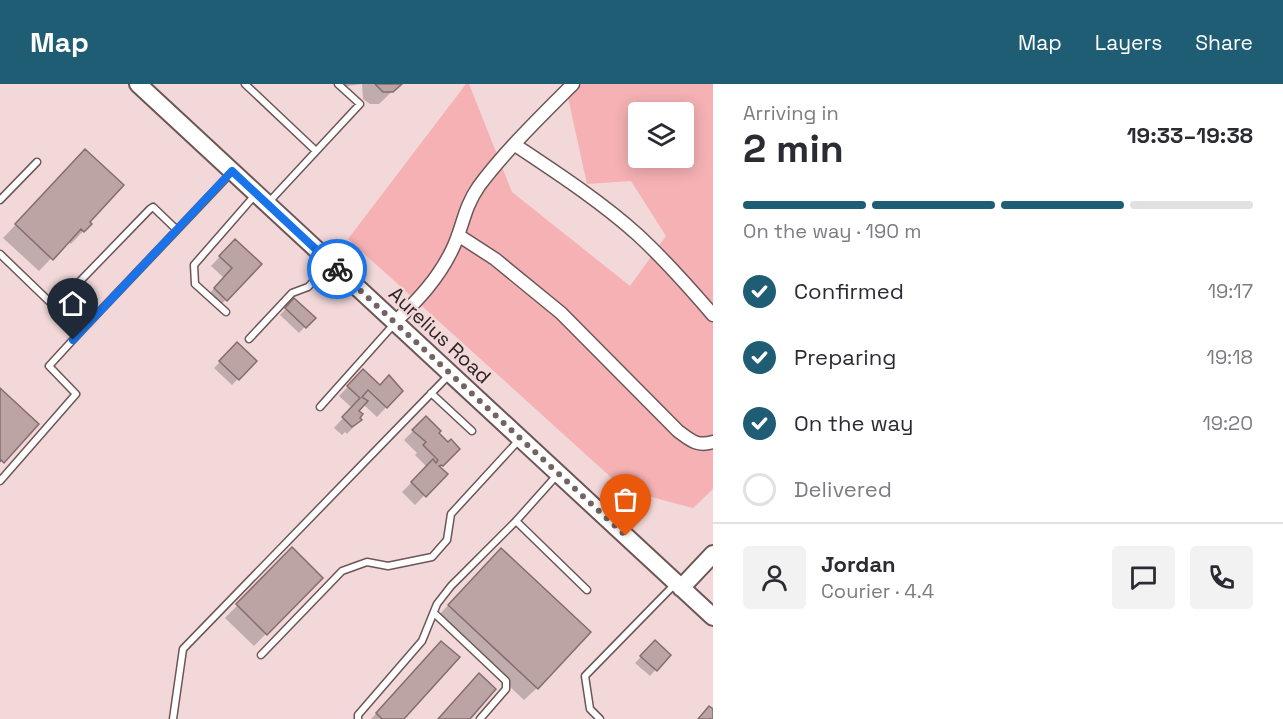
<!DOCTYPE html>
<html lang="en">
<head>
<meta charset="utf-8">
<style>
	:root { --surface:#fff; --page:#f2f2f3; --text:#2b2b33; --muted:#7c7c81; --line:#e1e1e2; --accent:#1f5d74 }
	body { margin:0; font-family:"Space Grotesk",sans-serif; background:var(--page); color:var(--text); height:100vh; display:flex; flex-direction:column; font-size:22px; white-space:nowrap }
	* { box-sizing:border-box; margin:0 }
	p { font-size:20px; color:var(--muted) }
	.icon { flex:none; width:33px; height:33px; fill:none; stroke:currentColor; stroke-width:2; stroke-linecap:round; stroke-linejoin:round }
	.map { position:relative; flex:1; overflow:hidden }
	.sheet { display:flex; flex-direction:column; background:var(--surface); width:570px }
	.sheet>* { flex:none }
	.buttons { position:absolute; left:628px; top:18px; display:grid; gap:12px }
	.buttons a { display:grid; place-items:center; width:66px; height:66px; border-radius:6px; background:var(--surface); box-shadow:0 3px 15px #0003; font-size:30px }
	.pin { position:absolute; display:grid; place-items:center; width:51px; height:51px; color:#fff; margin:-62px -26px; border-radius:50% 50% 50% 0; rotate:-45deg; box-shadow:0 0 6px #0007 }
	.pin .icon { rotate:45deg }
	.courier { position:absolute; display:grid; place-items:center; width:60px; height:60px; margin:-30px; border:4px solid #1a73e8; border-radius:50%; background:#fff; color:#222; box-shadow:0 2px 8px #0007 }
	.summary em { font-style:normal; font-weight:600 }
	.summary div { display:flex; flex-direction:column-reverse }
	.summary { display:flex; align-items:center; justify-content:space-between; height:102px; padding:0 30px }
	h1 { font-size:39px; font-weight:600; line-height:45px }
	.bar { display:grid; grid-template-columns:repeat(4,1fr); gap:9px 6px; align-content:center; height:72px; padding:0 30px }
	.bar i { height:8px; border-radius:4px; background:var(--line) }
	.bar .on { background:var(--accent) }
	.bar p { grid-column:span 4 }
	.line { display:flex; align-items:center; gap:15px; padding:0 30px; border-top:2px solid var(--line) }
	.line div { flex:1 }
	.round { display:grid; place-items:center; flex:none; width:63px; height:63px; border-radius:6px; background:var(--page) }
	ol { padding:0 30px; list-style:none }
	li { display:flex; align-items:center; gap:18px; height:66px }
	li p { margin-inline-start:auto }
	li .icon { padding:6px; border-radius:50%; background:var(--accent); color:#fff; stroke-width:4 }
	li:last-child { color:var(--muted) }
	li i { width:33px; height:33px; border:3px solid var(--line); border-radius:50% }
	header { display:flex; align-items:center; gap:36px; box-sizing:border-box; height:84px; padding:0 30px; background:var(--accent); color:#fff }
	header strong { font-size:28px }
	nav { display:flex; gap:33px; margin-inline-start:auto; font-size:21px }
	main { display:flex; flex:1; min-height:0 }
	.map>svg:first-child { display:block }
	.green { fill:#f5b1b4; fill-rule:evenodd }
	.shadow { fill:#0003 }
	.building { fill:#bca4a4; stroke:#846d6e; stroke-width:1.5 }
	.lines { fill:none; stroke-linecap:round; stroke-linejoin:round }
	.lane-casing { stroke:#6c5657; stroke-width:9 }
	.street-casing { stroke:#6c5657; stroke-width:15 }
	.secondary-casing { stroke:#6c5657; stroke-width:20 }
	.lane { stroke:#fff; stroke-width:6 }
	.street { stroke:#fff; stroke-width:12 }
	.secondary { stroke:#fff; stroke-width:16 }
	.done { stroke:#736364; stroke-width:6; stroke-dasharray:0 10.8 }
	.route { stroke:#1a73e8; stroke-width:8 }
	.labels { text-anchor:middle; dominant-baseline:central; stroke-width:5; stroke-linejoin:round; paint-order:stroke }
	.street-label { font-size:20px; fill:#2e2425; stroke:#f2d8d9 }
</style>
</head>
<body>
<header>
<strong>Map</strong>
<nav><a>Map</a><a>Layers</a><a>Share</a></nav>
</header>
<main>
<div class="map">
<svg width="713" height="635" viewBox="0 0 713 635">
	<rect width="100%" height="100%" fill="#f2d8d9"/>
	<path class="green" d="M466,0H469L512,108L630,202L666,152L631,97L587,100L565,0H713V405L693,424L625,406L348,155ZM639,28H684V74H639Z"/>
	<path class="shadow" d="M336,0H400L379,20H370L363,15L362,0L340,3Z
		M73,80L88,138L90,140L71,160L68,157L39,187L3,154Z
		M226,166L259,180L217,225L205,214L224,194L211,182Z
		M294,216L313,234L299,249L280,231Z
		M237,260L255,277L232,301L214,284Z
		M363,287L380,303L401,307L377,333L363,320L357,327L360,336L347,350L345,348L342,351L334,344L352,324L339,312Z
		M426,334L448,360L458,365L439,384L445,390L415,421L402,408L427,383L415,371L417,369L404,356Z
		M292,466L321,494L254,562L225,534Z
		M488,479L537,604L524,616L436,534Z
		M655,558L669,571L650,592L635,579Z
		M429,571L402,635H371Z"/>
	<path class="building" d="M375,0H402L393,8H383Z
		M85,65L124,101L90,138L92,140L84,148L81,145L53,176L15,140Z
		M235,155L262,180L227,217L214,204L232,184L219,172Z
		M294,214L316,234L306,244L285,224Z
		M237,258L257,277L239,296L219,277Z
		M363,285L380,301L389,291L403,307L387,324L368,306L362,313L368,317L359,327L363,330L360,334L362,336L352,343L342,333L360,314L347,302Z
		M0,304L39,340L4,379L1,376L0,378Z
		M426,332L441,347L439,349L448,358L451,355L460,365L443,382L441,381L439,382L448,390L426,413L411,398L433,375L436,379L438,376L423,361L426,358L412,346Z
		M292,463L323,494L267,551L236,520Z
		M501,464L591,548L538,605L448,521Z
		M655,556L671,571L657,587L640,572Z
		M441,557L460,573L404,635H382L376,629Z
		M479,589L496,605L470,635H438Z
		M709,622L713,625V635H698Z"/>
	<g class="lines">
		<g class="lane-casing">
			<path id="lane" d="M245,0L316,67
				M0,116L37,78
				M268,119L360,20L338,0
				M177,146L153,123L150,125L55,223L78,246L81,247L231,89
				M0,170L55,223
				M226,228L195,200L194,181L256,110
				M249,255L292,209L308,203L329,181
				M431,309L472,347
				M320,323L395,239
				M558,390L516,437L587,506
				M0,397L76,310L49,282L81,247
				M434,529L506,597V605L480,635
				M261,571L342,487L367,478L388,482L432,473L447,456L451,430L519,356
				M173,635L183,565L450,290
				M358,635V631L422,557L437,520L451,502L516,437
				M600,635L590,625L585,592L676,499"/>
		</g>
		<g class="street-casing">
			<path id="street" d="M515,61C557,89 600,117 638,151C665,176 689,203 713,231
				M458,151L495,175L561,229L678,347C690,356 697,363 713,358
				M395,238C418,216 438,195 452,166C463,144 463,125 479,102C506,66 541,32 573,0"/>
		</g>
		<g class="secondary-casing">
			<path id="secondary" d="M138,0L713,533
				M681,504L713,470"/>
		</g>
		<use href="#lane" class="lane"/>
		<use href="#street" class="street"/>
		<use href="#secondary" class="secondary"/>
	</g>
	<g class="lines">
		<path class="done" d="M337,185L626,452"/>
		<path class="route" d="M73,256L232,87L337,185"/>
	</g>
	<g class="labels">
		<g class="street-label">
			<text transform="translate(440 251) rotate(43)">Aurelius Road</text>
		</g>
	</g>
</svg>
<div class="buttons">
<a><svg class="icon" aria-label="layers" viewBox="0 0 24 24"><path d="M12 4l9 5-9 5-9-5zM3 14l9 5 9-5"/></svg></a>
</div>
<div class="pin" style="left:626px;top:452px;background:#ea580c"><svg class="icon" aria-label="bag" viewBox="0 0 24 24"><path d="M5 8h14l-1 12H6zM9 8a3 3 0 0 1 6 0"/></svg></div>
<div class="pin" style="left:73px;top:256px;background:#1f2937"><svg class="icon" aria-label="home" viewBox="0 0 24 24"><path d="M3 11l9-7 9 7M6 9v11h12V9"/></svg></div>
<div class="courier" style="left:337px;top:185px"><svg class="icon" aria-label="bike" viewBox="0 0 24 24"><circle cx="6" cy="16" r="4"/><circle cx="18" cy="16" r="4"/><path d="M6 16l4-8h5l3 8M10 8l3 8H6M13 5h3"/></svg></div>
</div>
<section class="sheet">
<div class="summary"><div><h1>2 min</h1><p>Arriving in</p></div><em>19:33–19:38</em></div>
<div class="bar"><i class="on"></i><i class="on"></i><i class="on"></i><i></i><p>On the way · 190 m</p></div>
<ol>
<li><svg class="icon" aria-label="check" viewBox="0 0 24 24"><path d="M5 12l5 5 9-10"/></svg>Confirmed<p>19:17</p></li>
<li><svg class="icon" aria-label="check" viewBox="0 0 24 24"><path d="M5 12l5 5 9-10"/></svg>Preparing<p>19:18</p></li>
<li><svg class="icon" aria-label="check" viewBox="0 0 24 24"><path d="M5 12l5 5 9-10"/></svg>On the way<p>19:20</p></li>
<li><i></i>Delivered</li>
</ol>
<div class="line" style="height:108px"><a class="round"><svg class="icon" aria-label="person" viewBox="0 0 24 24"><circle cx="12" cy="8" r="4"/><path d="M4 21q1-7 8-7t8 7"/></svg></a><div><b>Jordan</b><p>Courier · 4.4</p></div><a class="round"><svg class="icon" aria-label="chat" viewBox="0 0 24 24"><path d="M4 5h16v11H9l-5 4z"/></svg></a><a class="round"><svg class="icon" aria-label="phone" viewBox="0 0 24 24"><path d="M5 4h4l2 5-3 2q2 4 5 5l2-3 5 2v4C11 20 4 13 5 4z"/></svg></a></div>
</section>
</main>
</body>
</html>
